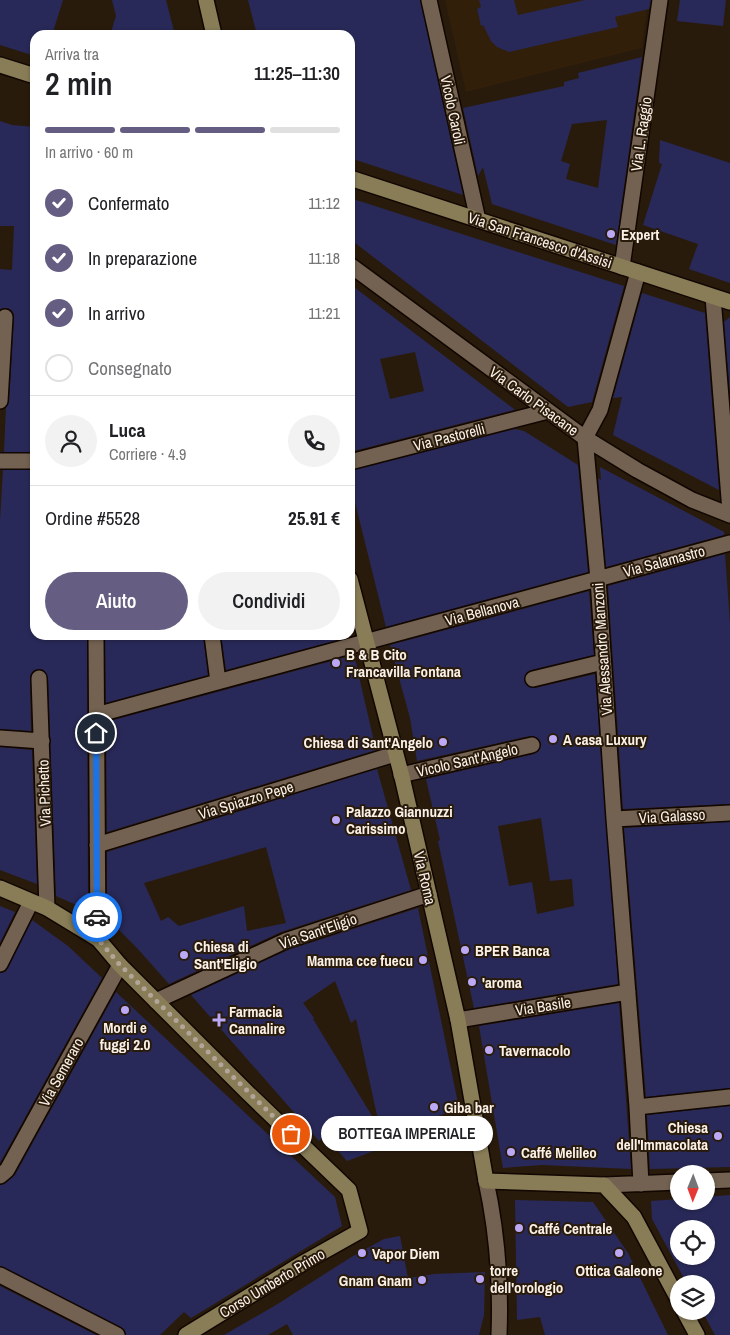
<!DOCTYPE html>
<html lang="it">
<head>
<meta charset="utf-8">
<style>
	:root { --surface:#fff; --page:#f2f2f2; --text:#202124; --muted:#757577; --line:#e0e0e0; --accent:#665e82 }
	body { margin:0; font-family:"Archivo Narrow",sans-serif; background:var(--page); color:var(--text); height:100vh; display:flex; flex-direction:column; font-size:19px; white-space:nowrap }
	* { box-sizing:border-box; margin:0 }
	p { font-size:16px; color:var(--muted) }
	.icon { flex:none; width:28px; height:28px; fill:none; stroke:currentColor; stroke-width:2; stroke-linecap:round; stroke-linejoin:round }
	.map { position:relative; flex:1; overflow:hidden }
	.details { position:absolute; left:30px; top:30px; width:325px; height:610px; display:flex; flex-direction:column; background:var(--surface); border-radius:15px; box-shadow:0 1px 4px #0004 }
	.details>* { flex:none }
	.needle { width:32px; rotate:181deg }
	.controls { position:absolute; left:670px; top:1165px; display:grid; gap:10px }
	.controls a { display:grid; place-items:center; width:45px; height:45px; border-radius:50%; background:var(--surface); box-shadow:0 1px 4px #0004; font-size:25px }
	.pin { position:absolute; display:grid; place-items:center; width:42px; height:42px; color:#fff; margin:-21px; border:2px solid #fff; border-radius:50%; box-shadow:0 1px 5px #0007 }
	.courier { position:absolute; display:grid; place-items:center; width:50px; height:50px; margin:-25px; border:4px solid #1a73e8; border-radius:50%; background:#fff; color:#222; box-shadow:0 1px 6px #0007 }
	.bubble { position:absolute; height:35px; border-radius:18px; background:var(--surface); box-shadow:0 1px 4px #0004; font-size:16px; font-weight:600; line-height:35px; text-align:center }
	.summary em { font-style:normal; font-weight:600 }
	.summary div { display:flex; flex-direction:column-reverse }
	.summary { display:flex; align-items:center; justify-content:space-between; height:85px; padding:0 15px }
	h1 { font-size:32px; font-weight:600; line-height:38px }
	.bar { display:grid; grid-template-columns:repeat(4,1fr); gap:8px 5px; align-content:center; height:60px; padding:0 15px }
	.bar i { height:6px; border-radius:4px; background:var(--line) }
	.bar .on { background:var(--accent) }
	.bar p { grid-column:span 4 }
	.line { display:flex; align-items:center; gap:12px; padding:0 15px; border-top:1px solid var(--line) }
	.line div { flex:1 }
	.round { display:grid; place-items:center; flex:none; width:52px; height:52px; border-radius:26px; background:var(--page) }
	ol { padding:0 15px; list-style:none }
	li { display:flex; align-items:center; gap:15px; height:55px }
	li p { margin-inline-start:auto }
	li .icon { padding:5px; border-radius:50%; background:var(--accent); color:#fff; stroke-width:4 }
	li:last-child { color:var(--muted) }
	li i { width:28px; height:28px; border:2px solid var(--line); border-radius:50% }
	.action { display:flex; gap:10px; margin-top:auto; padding:10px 15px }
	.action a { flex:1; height:58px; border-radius:30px; background:var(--accent); color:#fff; font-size:20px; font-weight:600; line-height:58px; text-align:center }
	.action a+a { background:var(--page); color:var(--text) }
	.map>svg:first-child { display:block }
	.built { fill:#311f0a }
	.building { fill:#292959; fill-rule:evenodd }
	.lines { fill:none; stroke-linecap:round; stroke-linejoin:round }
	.street-casing { stroke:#110600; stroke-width:18 }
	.secondary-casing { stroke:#110600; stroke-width:18 }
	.street { stroke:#736251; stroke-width:15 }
	.secondary { stroke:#887d57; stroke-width:15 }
	.done { stroke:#b2a69a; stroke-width:5; stroke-dasharray:0 9 }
	.route { stroke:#1a73e8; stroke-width:6 }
	.poi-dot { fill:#bca9f5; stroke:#291b0c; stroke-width:2 }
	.labels { text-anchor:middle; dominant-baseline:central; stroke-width:4; stroke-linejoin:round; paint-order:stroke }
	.street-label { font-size:15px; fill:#fbf1e7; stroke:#291b0c }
	.poi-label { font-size:15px; font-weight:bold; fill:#fbf1e7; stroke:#291b0c; text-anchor:start }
</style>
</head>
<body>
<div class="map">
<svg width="730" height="1335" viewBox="0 0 730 1335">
	<rect width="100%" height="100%" fill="#291b0c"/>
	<path class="built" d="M445,0H648L642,48L466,92Z"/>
	<path class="building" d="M0,0H63L52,35H35V56L0,45Z
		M112,0H166L175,35H110L116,16Z
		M248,0H420L463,195L350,158V35H257Z
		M479,0H514L518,15L585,0H651L649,9L615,17L618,27L509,52L497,47L491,41L483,25L481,26L477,9L481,7Z
		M680,0H726L723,26L677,21Z
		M642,57L616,245L492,204L483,167L478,176L463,108L564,86V82L579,78L578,73ZM607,120L598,188L566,179L570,164L561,161L572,124Z
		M0,121L12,125L35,127V452H4L6,407L9,402L14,318L13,312L10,309L5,308L0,309V269L12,270L14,226H0Z
		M660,140L730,163V283L689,269L698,244L643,225L662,164L659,163Z
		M350,198L624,286L592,402L568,407L350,239Z
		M350,284L514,409V410L350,452ZM415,352L424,391L390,399L380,359Z
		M642,293L705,313L719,490L613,435L622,397L613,398Z
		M730,317V393L724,322Z
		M515,429L524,431L578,465L588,572L386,627L350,482V471Z
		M600,467L724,532V535L606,567L598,478L601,480Z
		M3,470H35V635H87L88,910L56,896L48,678L44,670L39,669L34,670L30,678L31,731L0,729V521Z
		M725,554L730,623V804L623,809L608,586Z
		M589,591L594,655L531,670L526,673L524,681L527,686L535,688L595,674L618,984L474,1008L438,841L440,840L426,779L534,754L539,751L541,743L538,738L530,736L417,761L410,718L390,645ZM541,818L550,881L572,879L574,906L537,914L532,882L509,886L498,826Z
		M105,635H203L208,675L106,703Z
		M221,635H348L349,637L226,670Z
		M354,655L376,750L107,832L106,722Z
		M0,747L32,750L37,884L0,870Z
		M377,769L411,890L281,932L169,984L137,948L107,918V852ZM266,847L286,923L247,931L244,906L179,926L168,917L161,921L144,883Z
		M730,822V1088L646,1097L624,828Z
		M0,906L15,912L0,943Z
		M418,908L459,1108L385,1137L390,1145L347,1161L325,1136L319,1141L191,995L288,950ZM335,981L351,1023L356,1019L380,1129L313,1019L314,1018L303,1003Z
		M32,920L68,946L102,978L0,1163V973L5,972L8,968Z
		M116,992L335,1197L342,1226L191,1318L184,1312L160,1335H126L125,1330L121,1327L0,1266V1185L6,1183L15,1175Z
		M619,1003L631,1169L542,1165L503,1168L479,1026Z
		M730,1106V1167L650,1169L647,1115Z
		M730,1195V1335H715L702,1311H706V1284H687L652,1219L651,1201L679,1199V1201H706V1197ZM679,1229H706V1256H679Z
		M515,1200L593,1202L628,1253L668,1335H545L540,1317L517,1320Z
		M400,1236L408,1278L434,1274L485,1272L484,1315L479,1335H293L287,1324L268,1335H224L276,1305L353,1256L384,1239Z
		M0,1286L96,1335H0Z"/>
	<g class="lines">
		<g class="street-casing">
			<path id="street" d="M429,0L478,220
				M350,265L585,438L637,470L692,500L730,515
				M622,267L660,0
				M638,272L600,410L585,438L598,579L614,819L637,1107L641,1184
				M713,297L730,511
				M0,401L5,317
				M0,461H35
				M350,462L548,411
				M96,635L98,939
				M212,635L218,682
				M39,678L47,908
				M533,679L603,662
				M96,715L730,543
				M0,738L42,741
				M401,775L532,745
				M614,819L730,813
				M97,845L395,754
				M0,964L31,902
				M156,1001L285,941L429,894
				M458,1020L628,992
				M637,1107L730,1097
				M0,1176L7,1170L120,965
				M486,1181C497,1231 501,1284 499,1335
				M706,1181L730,1180
				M604,1185L679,1182
				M0,1275L117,1335"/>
		</g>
		<g class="secondary-casing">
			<path id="secondary" d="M206,0L214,35
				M0,65L35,76
				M350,178L730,302
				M350,579L402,777L458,1020L486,1181L604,1185L634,1217L679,1301
				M0,888L47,908L98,939L120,965L248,1093L349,1190L360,1231L303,1263L186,1335
				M684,1311L697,1335"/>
		</g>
		<use href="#street" class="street"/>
		<use href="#secondary" class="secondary"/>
	</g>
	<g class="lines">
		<path class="done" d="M97,917L98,939L120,965L291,1134"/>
		<path class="route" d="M96,733L97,917"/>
	</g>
	<g class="poi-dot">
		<circle cx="611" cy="234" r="5"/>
		<circle cx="336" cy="663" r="5"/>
		<circle cx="553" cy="739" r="5"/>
		<circle cx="443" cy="742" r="5"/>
		<circle cx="336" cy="820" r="5"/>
		<circle cx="465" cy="950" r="5"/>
		<circle cx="184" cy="955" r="5"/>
		<circle cx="423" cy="960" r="5"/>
		<circle cx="472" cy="982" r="5"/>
		<circle cx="125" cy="1010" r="5"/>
		<path d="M216.5 1012.5h5v5h5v5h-5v5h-5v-5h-5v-5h5z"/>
		<circle cx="489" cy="1050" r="5"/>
		<circle cx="434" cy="1107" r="5"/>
		<circle cx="718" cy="1136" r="5"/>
		<circle cx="511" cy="1152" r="5"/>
		<circle cx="519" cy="1228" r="5"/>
		<circle cx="362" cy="1253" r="5"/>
		<circle cx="619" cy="1253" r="5"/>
		<circle cx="480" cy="1279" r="5"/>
		<circle cx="422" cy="1280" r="5"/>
	</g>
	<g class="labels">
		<g class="street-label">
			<text transform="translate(453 110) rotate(78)">Vicolo Caroli</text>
			<text transform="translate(641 134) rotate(-82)">Via L. Raggio</text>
			<text transform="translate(540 240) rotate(18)">Via San Francesco d'Assisi</text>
			<text transform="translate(534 401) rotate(36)">Via Carlo Pisacane</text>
			<text transform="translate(449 437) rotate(-14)">Via Pastorelli</text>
			<text transform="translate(664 561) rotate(-15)">Via Salamastro</text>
			<text transform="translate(482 611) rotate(-15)">Via Bellanova</text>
			<text transform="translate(602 649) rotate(-94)">Via Alessandro Manzoni</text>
			<text transform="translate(467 760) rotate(-13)">Vicolo Sant'Angelo</text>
			<text transform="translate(44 793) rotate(-92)">Via Pichetto</text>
			<text transform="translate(246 800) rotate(-17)">Via Spiazzo Pepe</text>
			<text transform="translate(672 816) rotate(-3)">Via Galasso</text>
			<text transform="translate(425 878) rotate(77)">Via Roma</text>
			<text transform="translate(318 931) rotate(-19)">Via Sant'Eligio</text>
			<text transform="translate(543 1006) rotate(-9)">Via Basile</text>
			<text transform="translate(61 1072) rotate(-61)">Via Semeraro</text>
			<text transform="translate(272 1283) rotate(-31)">Corso Umberto Primo</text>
		</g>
		<g class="poi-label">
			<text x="621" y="234">Expert</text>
			<text x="346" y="654">B &amp; B Cito<tspan x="346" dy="17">Francavilla Fontana</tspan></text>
			<text x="563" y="739">A casa Luxury</text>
			<text x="433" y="742" text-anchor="end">Chiesa di Sant'Angelo</text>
			<text x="346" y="811">Palazzo Giannuzzi<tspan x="346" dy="17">Carissimo</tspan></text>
			<text x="194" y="946">Chiesa di<tspan x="194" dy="17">Sant'Eligio</tspan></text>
			<text x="475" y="950">BPER Banca</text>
			<text x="413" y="960" text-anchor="end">Mamma cce fuecu</text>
			<text x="482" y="982">'aroma</text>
			<text x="229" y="1011">Farmacia<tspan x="229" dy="17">Cannalire</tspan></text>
			<text x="125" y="1027" text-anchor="middle">Mordi e<tspan x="125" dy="17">fuggi 2.0</tspan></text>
			<text x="499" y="1050">Tavernacolo</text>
			<text x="444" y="1107">Giba bar</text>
			<text x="708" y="1127" text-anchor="end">Chiesa<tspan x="708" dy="17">dell'Immacolata</tspan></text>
			<text x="521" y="1152">Caffé Melileo</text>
			<text x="529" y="1228">Caffé Centrale</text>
			<text x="372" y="1253">Vapor Diem</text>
			<text x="490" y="1270">torre<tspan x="490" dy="17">dell'orologio</tspan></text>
			<text x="619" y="1270" text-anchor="middle">Ottica Galeone</text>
			<text x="412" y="1280" text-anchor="end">Gnam Gnam</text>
		</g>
	</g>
</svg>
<div class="controls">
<a><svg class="needle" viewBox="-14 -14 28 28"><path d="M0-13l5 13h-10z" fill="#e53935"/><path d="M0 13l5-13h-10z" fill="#757577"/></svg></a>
<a><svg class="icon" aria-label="locate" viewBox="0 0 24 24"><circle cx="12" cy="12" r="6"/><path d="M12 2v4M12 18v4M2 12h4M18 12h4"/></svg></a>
<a><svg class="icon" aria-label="layers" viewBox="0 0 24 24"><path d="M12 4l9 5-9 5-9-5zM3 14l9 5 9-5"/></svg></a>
</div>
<div class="pin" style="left:291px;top:1134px;background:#ea580c"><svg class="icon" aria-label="bag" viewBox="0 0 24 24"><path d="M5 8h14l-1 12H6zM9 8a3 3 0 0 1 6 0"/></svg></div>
<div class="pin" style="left:96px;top:733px;background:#1f2937"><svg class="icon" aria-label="home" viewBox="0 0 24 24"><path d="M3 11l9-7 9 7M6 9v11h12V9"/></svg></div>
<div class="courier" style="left:97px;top:917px"><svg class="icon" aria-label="car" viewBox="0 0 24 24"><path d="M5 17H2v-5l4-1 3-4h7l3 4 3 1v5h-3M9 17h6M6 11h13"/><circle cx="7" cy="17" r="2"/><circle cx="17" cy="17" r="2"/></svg></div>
<div class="bubble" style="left:321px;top:1116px;width:172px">BOTTEGA IMPERIALE</div>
<section class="details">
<div class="summary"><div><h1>2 min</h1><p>Arriva tra</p></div><em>11:25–11:30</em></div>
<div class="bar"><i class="on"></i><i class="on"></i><i class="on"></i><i></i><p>In arrivo · 60 m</p></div>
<ol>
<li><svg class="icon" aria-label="check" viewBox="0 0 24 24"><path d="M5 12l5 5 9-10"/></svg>Confermato<p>11:12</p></li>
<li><svg class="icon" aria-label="check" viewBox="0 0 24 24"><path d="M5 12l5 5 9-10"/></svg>In preparazione<p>11:18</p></li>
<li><svg class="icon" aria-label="check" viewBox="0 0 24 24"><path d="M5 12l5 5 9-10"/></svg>In arrivo<p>11:21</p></li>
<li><i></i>Consegnato</li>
</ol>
<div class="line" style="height:90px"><a class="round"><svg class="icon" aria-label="person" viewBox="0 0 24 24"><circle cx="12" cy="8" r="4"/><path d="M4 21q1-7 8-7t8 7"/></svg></a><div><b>Luca</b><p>Corriere · 4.9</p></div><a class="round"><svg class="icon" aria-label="phone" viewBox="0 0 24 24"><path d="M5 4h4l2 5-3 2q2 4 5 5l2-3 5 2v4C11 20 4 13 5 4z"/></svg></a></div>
<div class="line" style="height:65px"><div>Ordine #5528</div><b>25.91 €</b></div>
<div class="action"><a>Aiuto</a><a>Condividi</a></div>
</section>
</div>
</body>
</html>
